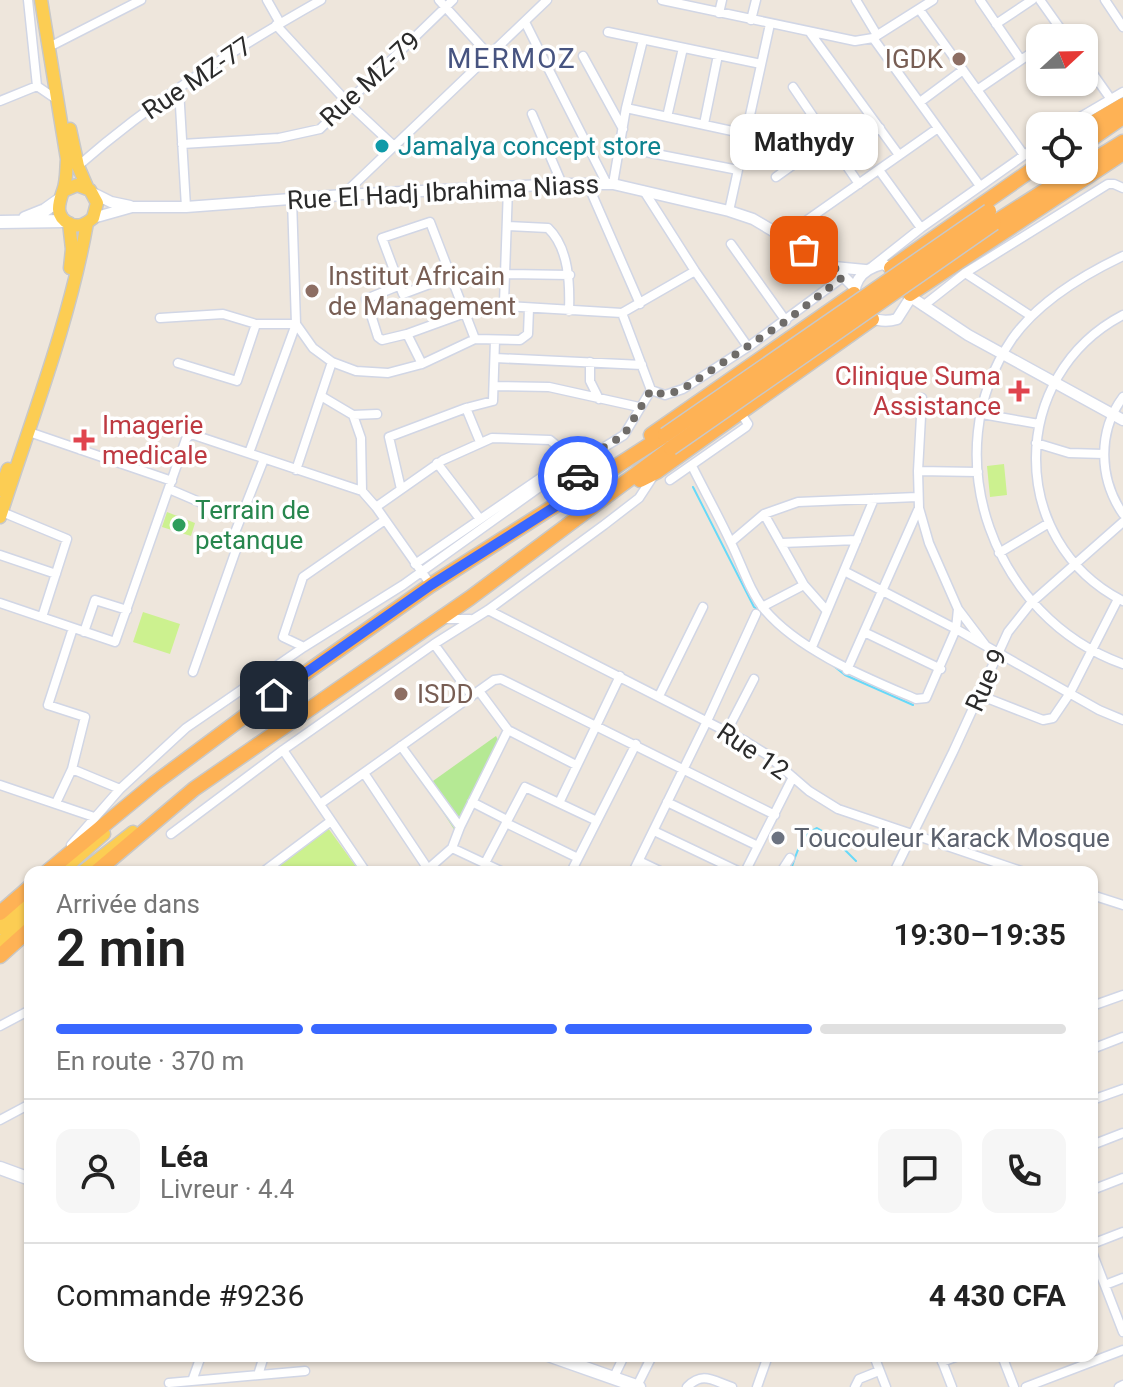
<!DOCTYPE html>
<html lang="fr">
<head>
<meta charset="utf-8">
<style>
	:root { --surface:#fff; --page:#f6f6f6; --text:#222; --muted:#767676; --line:#e0e0e0; --accent:#3967ff }
	body { margin:0; font-family:Roboto,sans-serif; background:var(--page); color:var(--text); height:100vh; display:flex; flex-direction:column; font-size:30px; white-space:nowrap }
	* { box-sizing:border-box; margin:0 }
	p { font-size:26px; color:var(--muted) }
	.icon { flex:none; width:44px; height:44px; fill:none; stroke:currentColor; stroke-width:2; stroke-linecap:round; stroke-linejoin:round }
	.map { position:relative; flex:1; overflow:hidden }
	.details { position:absolute; left:24px; top:866px; width:1074px; height:496px; display:flex; flex-direction:column; background:var(--surface); border-radius:16px; box-shadow:0 2px 6px #0004 }
	.details>* { flex:none }
	.needle { width:52px; rotate:68deg }
	.controls { position:absolute; left:1026px; top:24px; display:grid; gap:16px }
	.controls a { display:grid; place-items:center; width:72px; height:72px; border-radius:16px; background:var(--surface); box-shadow:0 2px 6px #0004; font-size:40px }
	.pin { position:absolute; display:grid; place-items:center; width:68px; height:68px; color:#fff; margin:-34px; border-radius:16px; box-shadow:0 4px 12px #0006 }
	.courier { position:absolute; display:grid; place-items:center; width:80px; height:80px; margin:-40px; border:6px solid #3967ff; border-radius:50%; background:#fff; color:#222; box-shadow:0 2px 10px #0007 }
	.bubble { position:absolute; height:56px; border-radius:16px; background:var(--surface); box-shadow:0 2px 6px #0004; font-size:26px; font-weight:600; line-height:56px; text-align:center }
	.headline em { font-style:normal; font-weight:600 }
	.headline div { display:flex; flex-direction:column-reverse }
	.headline { display:flex; align-items:center; justify-content:space-between; height:136px; padding:0 32px }
	h1 { font-size:52px; font-weight:600; line-height:60px }
	.bar { display:grid; grid-template-columns:repeat(4,1fr); gap:12px 8px; align-content:center; height:96px; padding:0 32px }
	.bar i { height:10px; border-radius:6px; background:var(--line) }
	.bar .active { background:var(--accent) }
	.bar p { grid-column:span 4 }
	.line { display:flex; align-items:center; gap:20px; padding:0 32px; border-top:2px solid var(--line) }
	.line div { flex:1 }
	.round { display:grid; place-items:center; flex:none; width:84px; height:84px; border-radius:16px; background:var(--page) }
	.map>svg:first-child { display:block }
	.green { fill:#b5e994 }
	.pitch { fill:#ccf18f }
	.lines { fill:none; stroke-linecap:round; stroke-linejoin:round }
	.stream { stroke:#67d9f9; stroke-width:2 }
	.minor-casing { stroke:#d1d6e5; stroke-width:11 }
	.tertiary-casing { stroke:#d1d6e5; stroke-width:13 }
	.secondary-casing { stroke:#d1d6e5; stroke-width:15 }
	.primary-casing { stroke:#c8c8c8; stroke-width:15 }
	.trunk-casing { stroke:#c8c8c8; stroke-width:17 }
	.minor { stroke:#fff; stroke-width:8 }
	.tertiary { stroke:#fff; stroke-width:10 }
	.secondary { stroke:#fff; stroke-width:12 }
	.primary { stroke:#fccd53; stroke-width:12 }
	.trunk { stroke:#feb255; stroke-width:14 }
	.trunk-bridge-casing { stroke:#c8c8c8; stroke-width:17; stroke-linecap:butt }
	.trunk-bridge { stroke:#feb255; stroke-width:14 }
	.done { stroke:#6f6c69; stroke-width:8; stroke-dasharray:0 14.4 }
	.route { stroke:#3967ff; stroke-width:10 }
	.education-dot { fill:#8d6e63; stroke:#fff; stroke-width:3 }
	.culture-dot { fill:#0f9aa8; stroke:#fff; stroke-width:3 }
	.health-dot { fill:#e0444e; stroke:#fff; stroke-width:3 }
	.leisure-dot { fill:#2e9e5b; stroke:#fff; stroke-width:3 }
	.worship-dot { fill:#6b7280; stroke:#fff; stroke-width:3 }
	.labels { text-anchor:middle; dominant-baseline:central; stroke-width:7; stroke-linejoin:round; paint-order:stroke }
	.education-label { font-size:26px; fill:#785e54; stroke:#fff; text-anchor:start }
	.street-label { font-size:26px; fill:#2b2b2b; stroke:#fff }
	.culture-label { font-size:26px; fill:#0d838f; stroke:#fff; text-anchor:start }
	.health-label { font-size:26px; fill:#be3a42; stroke:#fff; text-anchor:end }
	.leisure-label { font-size:26px; fill:#27864d; stroke:#fff; text-anchor:start }
	.worship-label { font-size:26px; fill:#5b616d; stroke:#fff; text-anchor:start }
	.neighbourhood-label { font-size:28px; letter-spacing:2px; fill:#475480; stroke:#fff }
</style>
</head>
<body>
<div class="map">
<svg width="1123" height="1387" viewBox="0 0 1123 1387">
	<rect width="100%" height="100%" fill="#eee6dc"/>
	<path class="green" d="M496,736L499,742L455,831L426,786Z"/>
	<path class="pitch" d="M1004,464L1007,495L990,497L987,466Z
		M167,512L195,523L191,536L162,527Z
		M143,612L180,624L170,654L133,642Z
		M328,828L360,872H272Z"/>
	<g class="lines">
		<path class="stream" d="M693,487L754,607L764,614
			M830,663L845,675L913,705
			M790,872C796,856 800,835 817,828L831,836L856,861"/>
		<g class="minor-casing">
			<path id="minor" d="M28,0L37,86L56,99
				M267,0L280,23
				M439,0L489,55
				M662,0L855,41L873,38L933,0
				M856,0L877,35
				M980,0L1021,60
				M1040,0L1067,38
				M1105,0L1123,27
				M919,9L1024,155
				M719,13L722,0
				M751,20L756,0
				M525,22L546,64
				M996,24L1032,0
				M276,25L348,103L394,146
				M608,32L761,64
				M811,34L899,155
				M873,38L980,186
				M53,45L141,0
				M583,56L623,129
				M1084,61L1110,98
				M549,70L607,184
				M793,87L859,184
				M179,89L186,207
				M977,90L1040,47
				M0,101L37,86
				M920,102L963,70
				M626,108L746,134
				M532,114L562,184
				M667,117L683,48
				M704,124L718,55
				M1065,126L1123,92
				M182,144L279,138L320,129L453,0
				M620,147L738,170
				M840,156L880,128
				M78,166C152,101 236,48 321,0
				M879,170L921,228
				M776,177L829,139
				M613,184L626,108L643,40
				M588,185L640,304
				M508,188L504,303L506,306L622,313L695,271
				M644,191L695,271L748,347
				M343,195L547,0
				M292,199L296,324L313,348L332,362L356,371L388,373L422,364L475,339L520,340L528,334L529,308
				M729,211L770,24
				M507,226L548,228C569,248 570,284 569,311
				M783,237L938,128
				M731,244L786,321
				M1123,256C1083,275 1038,302 1012,339C933,455 994,618 1123,664
				M873,266L921,228L1040,144
				M965,273L1031,316
				M506,274L570,275
				M451,276L403,294L382,238L430,222L475,339
				M398,286L366,299L378,337L382,340L407,334L465,313
				M923,306L965,273L1108,184H1114L1123,188
				M1123,315C1008,375 1006,541 1123,601
				M160,318L223,314L256,324H296L249,453
				M407,334L422,364
				M495,358L642,365
				M590,362V381L599,399
				M178,363L237,381L256,324
				M495,386L549,387L639,407
				M651,390L665,395L683,389L748,347L843,277
				M321,396L353,415L377,414
				M1123,397C1097,432 1099,479 1123,514
				M466,408L480,442
				M982,414L1039,424
				M353,415L361,438L362,491
				M29,432L172,481
				M1036,443L1069,453L1104,454
				M437,463L480,519
				M692,466C705,492 719,517 731,543C742,565 749,590 764,609C799,651 867,678 916,699L926,698L956,629L958,609L929,543L919,508L918,471L922,398
				M296,470L332,362
				M918,471L978,472
				M670,480L746,427L748,424L740,412
				M169,489L239,519
				M401,489L389,437L466,408L493,401L495,340
				M376,507L443,460L492,438L550,440L578,463L577,485
				M2,512L67,539L42,617
				M764,514L804,585L827,611
				M731,542L764,514L798,502L917,497
				M782,543L857,540
				M999,553L1049,523
				M0,555L56,574
				M415,564L571,457
				M844,571L956,629L1099,710L1123,720
				M0,603L115,642L186,439L191,434L362,491L376,507L431,585
				M762,607L804,585
				M958,609L986,646
				M488,610L745,741L766,754L809,791L838,809L1024,872
				M441,619H470
				M84,632L95,600L127,610
				M864,632L941,669
				M434,644L472,696
				M304,647L283,637L303,577L385,520
				M812,647L874,499
				M847,670L918,510
				M193,672L236,550L234,535L264,459
				M479,691L508,730L576,765
				M979,695L1043,720L1053,718L1070,693L1118,599
				M659,696L703,607
				M727,731L754,679
				M401,746L460,827
				M283,750L366,872
				M72,769L120,789
				M364,773L430,872
				M0,785L94,817
				M472,802L507,820
				M667,802L758,846
				M56,803L72,769L85,717L48,705L73,628
				M559,803L620,676
				M320,804L494,680L501,679L775,815
				M506,823L578,858
				M654,831L740,872
				M171,834L283,750L434,644L488,610L604,525L639,498L654,475
				M71,845L120,789L186,728L304,647L403,585L544,484L624,435L651,390L622,313
				M452,848L460,827L508,730
				M639,861L662,872
				M485,863L525,787L597,821
				M428,869L452,848L503,872
				M263,872L331,821
				M571,872L636,744
				M633,872L707,721L756,614
				M745,872L793,777
				M781,872L790,858
				M894,872L953,752L1008,632L1031,603L1123,522
				M1092,895L1123,905
				M1092,1006L1123,995
				M0,1026L30,1010
				M1092,1049L1123,1037
				M1092,1100L1123,1089
				M0,1120L30,1104
				M1092,1145L1123,1133
				M1092,1190L1123,1178
				M1092,1244L1123,1232
				M1092,1252L1123,1332
				M1105,1285L1123,1278
				M874,1356L886,1387
				M940,1356L952,1387
				M1002,1356L1014,1387
				M942,1362L958,1356
				M258,1375L264,1356
				M613,1379L624,1356
				M192,1381L201,1356
				M169,1383L305,1371
				M637,1386L652,1356
				M687,1387C703,1371 713,1381 732,1387
				M757,1387L768,1356
				M855,1387L859,1379L879,1371
				M1026,1387L1123,1350
				M1119,1387L1123,1385"/>
		</g>
		<g class="tertiary-casing">
			<path id="tertiary" d="M93,193L111,202L130,206
				M93,218L132,207H186L343,195L562,184H613L729,211L753,219L834,267L855,288
				M883,264C897,271 906,282 911,297L897,319C857,331 833,276 883,264Z
				M834,267L865,270
				M911,297L968,335L1123,420"/>
		</g>
		<g class="secondary-casing">
			<path id="secondary" d="M25,218L45,210L59,200
				M0,222L65,221
				M0,1168L30,1179
				M551,1356L639,1387"/>
		</g>
		<g class="primary-casing">
			<path id="primary" d="M41,0L67,159C66,169 67,181 63,191C59,203 54,216 70,224C79,228 86,224 93,218L97,203L90,190L77,185L63,191
				M70,129L78,166L87,187
				M69,223L72,249L70,268
				M0,490L8,469
				M0,517C31,420 69,324 87,223
				M61,872L104,834
				M82,872L133,832
				M0,928L30,899
				M0,943L30,915"/>
		</g>
		<g class="trunk-casing">
			<path id="trunk" d="M1084,128L1123,105
				M1084,144L1123,117
				M1084,166L1123,142
				M994,223L1077,170
				M891,268L1040,164
				M910,294L1123,153
				M651,435L854,294
				M640,480L656,472L872,319
				M47,872L155,783L249,713L431,585L665,435
				M96,872L194,789L470,598L671,448
				M0,913L30,887
				M0,956L30,929"/>
		</g>
		<use href="#minor" class="minor"/>
		<use href="#tertiary" class="tertiary"/>
		<use href="#secondary" class="secondary"/>
		<use href="#primary" class="primary"/>
		<use href="#trunk" class="trunk"/>
		<g class="trunk-bridge-casing">
			<path id="trunk-bridge" d="M665,435L989,211
				M671,448L994,223"/>
		</g>
		<use href="#trunk-bridge" class="trunk-bridge"/>
	</g>
	<g class="lines">
		<path class="done" d="M578,476V463L624,435L651,390L665,395L683,389L786,321L843,277L834,267L804,250"/>
		<path class="route" d="M274,695L431,585L556,506L577,485L578,476"/>
	</g>
	<g class="education-dot">
		<circle cx="959" cy="59" r="8"/>
		<circle cx="312" cy="291" r="8"/>
		<circle cx="401" cy="694" r="8"/>
	</g>
	<circle class="culture-dot" cx="382" cy="146" r="8"/>
	<g class="health-dot">
		<path d="M1015 379h8v8h8v8h-8v8h-8v-8h-8v-8h8z"/>
		<path d="M80 428h8v8h8v8h-8v8h-8v-8h-8v-8h8z"/>
	</g>
	<circle class="leisure-dot" cx="179" cy="525" r="8"/>
	<circle class="worship-dot" cx="778" cy="838" r="8"/>
	<g class="labels">
		<g class="education-label">
			<text x="943" y="59" text-anchor="end">IGDK</text>
			<text x="328" y="276">Institut Africain<tspan x="328" dy="30">de Management</tspan></text>
			<text x="417" y="694">ISDD</text>
		</g>
		<g class="street-label">
			<text transform="translate(197 78) rotate(-34)">Rue MZ-77</text>
			<text transform="translate(370 79) rotate(-43)">Rue MZ-79</text>
			<text transform="translate(443 192) rotate(-3)">Rue El Hadj Ibrahima Niass</text>
			<text transform="translate(986 680) rotate(-66)">Rue 9</text>
			<text transform="translate(753 751) rotate(34)">Rue 12</text>
		</g>
		<g class="culture-label">
			<text x="398" y="146">Jamalya concept store</text>
		</g>
		<g class="health-label">
			<text x="1001" y="376">Clinique Suma<tspan x="1001" dy="30">Assistance</tspan></text>
			<text x="102" y="425" text-anchor="start">Imagerie<tspan x="102" dy="30">medicale</tspan></text>
		</g>
		<g class="leisure-label">
			<text x="195" y="510">Terrain de<tspan x="195" dy="30">petanque</tspan></text>
		</g>
		<g class="worship-label">
			<text x="794" y="838">Toucouleur Karack Mosque</text>
		</g>
		<g class="neighbourhood-label">
			<text x="512" y="58">MERMOZ</text>
		</g>
	</g>
</svg>
<div class="controls">
<a><svg class="needle" viewBox="-14 -14 28 28"><path d="M0-13l5 13h-10z" fill="#e53935"/><path d="M0 13l5-13h-10z" fill="#767676"/></svg></a>
<a><svg class="icon" aria-label="locate" viewBox="0 0 24 24"><circle cx="12" cy="12" r="6"/><path d="M12 2v4M12 18v4M2 12h4M18 12h4"/></svg></a>
</div>
<div class="pin" style="left:804px;top:250px;background:#ea580c"><svg class="icon" aria-label="bag" viewBox="0 0 24 24"><path d="M5 8h14l-1 12H6zM9 8a3 3 0 0 1 6 0"/></svg></div>
<div class="pin" style="left:274px;top:695px;background:#1f2937"><svg class="icon" aria-label="home" viewBox="0 0 24 24"><path d="M3 11l9-7 9 7M6 9v11h12V9"/></svg></div>
<div class="courier" style="left:578px;top:476px"><svg class="icon" aria-label="car" viewBox="0 0 24 24"><path d="M5 17H2v-5l4-1 3-4h7l3 4 3 1v5h-3M9 17h6M6 11h13"/><circle cx="7" cy="17" r="2"/><circle cx="17" cy="17" r="2"/></svg></div>
<div class="bubble" style="left:730px;top:114px;width:148px">Mathydy</div>
<section class="details">
<div class="headline"><div><h1>2 min</h1><p>Arrivée dans</p></div><em>19:30–19:35</em></div>
<div class="bar"><i class="active"></i><i class="active"></i><i class="active"></i><i></i><p>En route · 370 m</p></div>
<div class="line" style="height:144px"><a class="round"><svg class="icon" aria-label="person" viewBox="0 0 24 24"><circle cx="12" cy="8" r="4"/><path d="M4 21q1-7 8-7t8 7"/></svg></a><div><b>Léa</b><p>Livreur · 4.4</p></div><a class="round"><svg class="icon" aria-label="chat" viewBox="0 0 24 24"><path d="M4 5h16v11H9l-5 4z"/></svg></a><a class="round"><svg class="icon" aria-label="phone" viewBox="0 0 24 24"><path d="M5 4h4l2 5-3 2q2 4 5 5l2-3 5 2v4C11 20 4 13 5 4z"/></svg></a></div>
<div class="line" style="height:104px"><div>Commande #9236</div><b>4 430 CFA</b></div>
</section>
</div>
</body>
</html>
